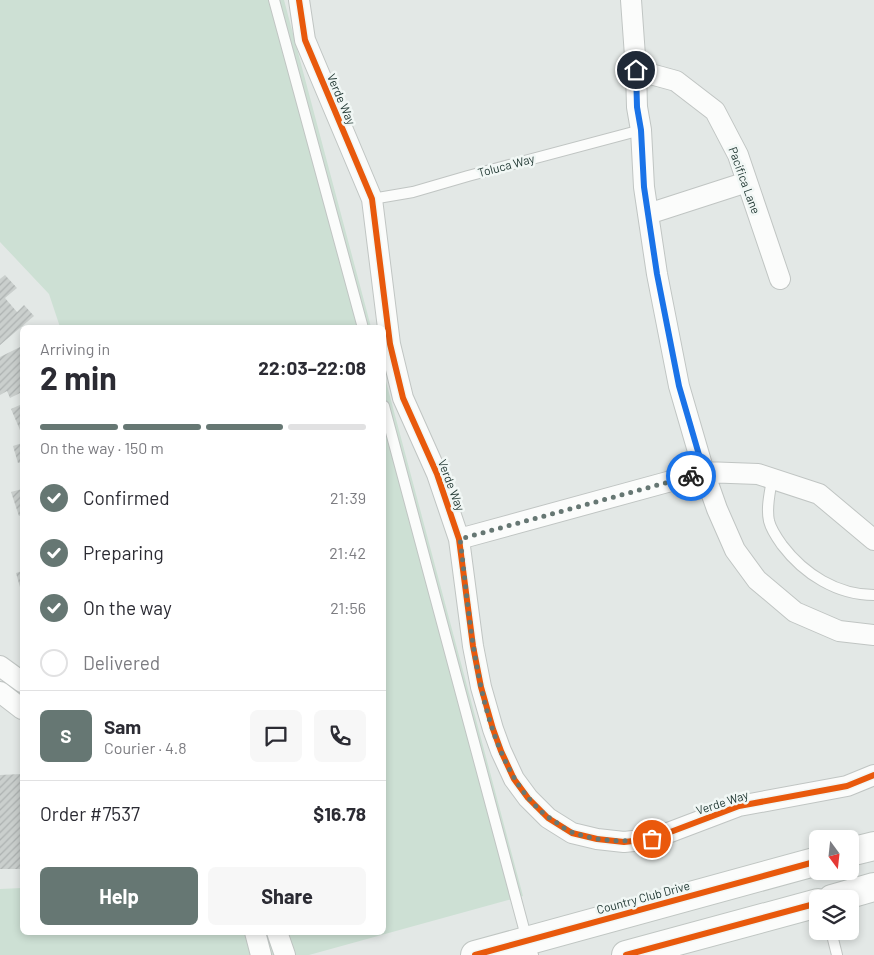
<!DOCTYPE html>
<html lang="en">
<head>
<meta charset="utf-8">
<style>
	:root { --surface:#fff; --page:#f7f7f7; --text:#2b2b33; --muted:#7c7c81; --line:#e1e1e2; --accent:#667773 }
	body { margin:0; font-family:Barlow,sans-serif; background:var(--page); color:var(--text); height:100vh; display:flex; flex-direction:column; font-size:19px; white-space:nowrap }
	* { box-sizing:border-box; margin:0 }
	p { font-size:16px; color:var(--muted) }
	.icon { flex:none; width:28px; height:28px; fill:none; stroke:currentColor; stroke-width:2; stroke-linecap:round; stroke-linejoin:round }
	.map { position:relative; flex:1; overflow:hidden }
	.side { position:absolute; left:20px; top:325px; width:366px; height:610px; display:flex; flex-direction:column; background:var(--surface); border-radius:8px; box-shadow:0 2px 8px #0003 }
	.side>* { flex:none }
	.needle { width:32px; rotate:165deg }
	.tools { position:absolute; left:809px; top:830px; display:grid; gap:10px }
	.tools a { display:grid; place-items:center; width:50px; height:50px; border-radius:8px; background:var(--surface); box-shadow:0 2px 8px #0003; font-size:25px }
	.pin { position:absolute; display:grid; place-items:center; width:42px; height:42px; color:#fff; margin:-21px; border:2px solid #fff; border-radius:50%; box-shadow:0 1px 5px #0007 }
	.courier { position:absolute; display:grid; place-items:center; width:50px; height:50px; margin:-25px; border:4px solid #1a73e8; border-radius:50%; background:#fff; color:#222; box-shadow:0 1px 6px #0007 }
	.overview em { font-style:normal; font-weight:700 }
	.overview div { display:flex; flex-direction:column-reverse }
	.overview { display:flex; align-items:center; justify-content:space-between; height:85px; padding:0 20px }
	h1 { font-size:32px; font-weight:700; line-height:38px }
	.bar { display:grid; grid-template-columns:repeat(4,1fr); gap:8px 5px; align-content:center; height:60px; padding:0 20px }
	.bar i { height:6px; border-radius:4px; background:var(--line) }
	.bar .on { background:var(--accent) }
	.bar p { grid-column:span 4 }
	.line { display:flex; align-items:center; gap:12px; padding:0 20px; border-top:1px solid var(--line) }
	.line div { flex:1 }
	.round { display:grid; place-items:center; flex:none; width:52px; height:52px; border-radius:8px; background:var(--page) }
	ol { padding:0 20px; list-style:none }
	li { display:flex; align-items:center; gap:15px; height:55px }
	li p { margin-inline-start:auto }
	li .icon { padding:5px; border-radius:50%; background:var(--accent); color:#fff; stroke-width:4 }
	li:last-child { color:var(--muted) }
	li i { width:28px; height:28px; border:2px solid var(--line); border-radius:50% }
	.primary-button { display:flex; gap:10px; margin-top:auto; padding:10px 20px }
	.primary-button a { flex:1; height:58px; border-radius:8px; background:var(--accent); color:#fff; font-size:20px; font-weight:700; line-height:58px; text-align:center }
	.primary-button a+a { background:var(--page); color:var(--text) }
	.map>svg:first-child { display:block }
	.green { fill:#cde0d4 }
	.building { fill:url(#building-hatch) }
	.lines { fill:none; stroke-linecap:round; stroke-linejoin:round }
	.lane-casing { stroke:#c0c5c3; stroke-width:12 }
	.street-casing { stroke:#c0c5c3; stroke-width:22 }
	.secondary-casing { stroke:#c0c6c3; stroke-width:30 }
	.lane { stroke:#fbfcfb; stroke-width:10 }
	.street { stroke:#fbfcfb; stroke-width:20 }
	.secondary { stroke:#fbfcfb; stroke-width:28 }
	.cycleway-casing { stroke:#f1f7f5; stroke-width:9 }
	.cycleway { stroke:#e8590c; stroke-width:6 }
	.done { stroke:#667773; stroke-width:5; stroke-dasharray:0 9 }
	.route { stroke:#1a73e8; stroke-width:6 }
	.labels { text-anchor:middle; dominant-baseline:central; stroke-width:5; stroke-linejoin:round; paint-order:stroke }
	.street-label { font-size:12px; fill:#233a35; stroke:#f1f7f5 }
</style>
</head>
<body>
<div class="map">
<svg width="874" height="955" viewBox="0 0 874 955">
	<defs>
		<pattern id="building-hatch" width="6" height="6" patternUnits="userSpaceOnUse" patternTransform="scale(1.25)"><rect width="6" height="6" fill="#cacfcd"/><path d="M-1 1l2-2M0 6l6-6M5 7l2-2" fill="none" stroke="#adb2b1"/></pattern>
	</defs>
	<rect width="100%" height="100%" fill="#e3e8e6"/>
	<path class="green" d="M0,0H284L371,327H60L49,294L0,242Z
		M384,374L523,896L309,955H0V889L22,888V932H384Z"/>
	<path class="building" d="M5,275L17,288L5,298L17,312L24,305L34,316L0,345V279Z
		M22,346V392L10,398L7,391L0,395V357Z
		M22,404V429L20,430L11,409Z
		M22,443V462L18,463L13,446Z
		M22,489V515L19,516L11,492Z
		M22,571V594L16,573Z
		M21,774L22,869H0V775Z"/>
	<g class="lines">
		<g class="lane-casing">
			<path id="lane" d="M274,0L363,328
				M372,199L413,192L468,176L641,130
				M384,406L527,940L533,955
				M772,479C770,493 766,507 769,521C771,529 777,538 782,545C804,574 837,595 874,595
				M831,931L837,955"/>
		</g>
		<g class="street-casing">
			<path id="street" d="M299,0L305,40L372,199L390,344L403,398L437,474L459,539L473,646L481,687L493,729L501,751L514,779L528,798L548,818L572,833L597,839L624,842L652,839L739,806L847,786L874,775
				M631,0L636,70L637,107L641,130L644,187L657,274L679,386L704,472L717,509L735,550L757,580L795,612L839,631L874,635
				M636,70L676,81L715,111L738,155L780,279
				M648,214L747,182
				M459,539L704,472L758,474L819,494L874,540
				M0,666L22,682
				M0,692L22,709
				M255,932L261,955
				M277,932L285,955"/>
		</g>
		<g class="secondary-casing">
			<path id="secondary" d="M850,852L874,846
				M832,899L874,887
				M475,955L818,861
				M626,955L818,903"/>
		</g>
		<use href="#lane" class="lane"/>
		<use href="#street" class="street"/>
		<use href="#secondary" class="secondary"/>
		<g class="cycleway-casing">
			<path id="cycleway" d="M299,0L305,40L372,199L390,344L403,398L437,474L459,539L473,646L481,687L493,729L501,751L514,779L528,798L548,818L572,833L597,839L624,842L652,839L739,806L847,786L874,775
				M475,955L818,861
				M626,955L818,903"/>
		</g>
		<use href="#cycleway" class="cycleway"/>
	</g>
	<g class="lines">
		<path class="done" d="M652,839C625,842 600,842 574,833C568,831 562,827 557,823C477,774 471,623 460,539L691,476"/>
		<path class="route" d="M636,70L637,107L641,130L644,187L657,274L679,386L704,472L691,476"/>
	</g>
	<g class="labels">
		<g class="street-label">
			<text transform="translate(342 99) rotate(67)">Verde Way</text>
			<text transform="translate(506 165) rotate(-15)">Toluca Way</text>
			<text transform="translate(745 180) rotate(70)">Pacifica Lane</text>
			<text transform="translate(452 485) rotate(69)">Verde Way</text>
			<text transform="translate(722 802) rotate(-18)">Verde Way</text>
			<text transform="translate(643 897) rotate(-15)">Country Club Drive</text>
		</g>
	</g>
</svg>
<div class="tools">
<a><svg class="needle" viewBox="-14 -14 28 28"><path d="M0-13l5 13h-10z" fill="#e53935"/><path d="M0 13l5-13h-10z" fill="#7c7c81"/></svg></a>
<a><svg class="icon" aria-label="layers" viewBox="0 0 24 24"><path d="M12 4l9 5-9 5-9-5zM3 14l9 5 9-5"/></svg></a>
</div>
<div class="pin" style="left:652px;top:839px;background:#ea580c"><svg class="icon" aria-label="bag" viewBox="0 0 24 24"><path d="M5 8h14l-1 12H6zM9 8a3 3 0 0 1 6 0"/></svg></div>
<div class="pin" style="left:636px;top:70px;background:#1f2937"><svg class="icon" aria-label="home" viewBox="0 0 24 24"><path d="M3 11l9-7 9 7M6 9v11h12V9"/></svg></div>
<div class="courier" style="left:691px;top:476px"><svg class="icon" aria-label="bike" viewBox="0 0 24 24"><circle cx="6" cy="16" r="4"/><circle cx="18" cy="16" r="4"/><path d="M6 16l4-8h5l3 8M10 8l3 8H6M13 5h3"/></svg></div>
<section class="side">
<div class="overview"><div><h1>2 min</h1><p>Arriving in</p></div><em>22:03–22:08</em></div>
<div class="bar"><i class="on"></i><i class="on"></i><i class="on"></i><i></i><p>On the way · 150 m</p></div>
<ol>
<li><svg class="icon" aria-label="check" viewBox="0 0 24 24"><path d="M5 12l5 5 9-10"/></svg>Confirmed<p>21:39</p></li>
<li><svg class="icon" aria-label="check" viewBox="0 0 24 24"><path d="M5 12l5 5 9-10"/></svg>Preparing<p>21:42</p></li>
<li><svg class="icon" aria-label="check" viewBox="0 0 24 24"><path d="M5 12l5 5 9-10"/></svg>On the way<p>21:56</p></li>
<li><i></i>Delivered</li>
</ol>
<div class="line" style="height:90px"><b class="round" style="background:var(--accent);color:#fff">S</b><div><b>Sam</b><p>Courier · 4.8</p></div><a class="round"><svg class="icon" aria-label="chat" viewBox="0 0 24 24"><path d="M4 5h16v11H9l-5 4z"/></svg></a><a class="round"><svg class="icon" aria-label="phone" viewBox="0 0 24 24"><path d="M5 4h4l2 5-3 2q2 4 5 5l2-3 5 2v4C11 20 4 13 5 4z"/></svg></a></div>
<div class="line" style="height:65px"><div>Order #7537</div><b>$16.78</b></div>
<div class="primary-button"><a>Help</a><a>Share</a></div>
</section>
</div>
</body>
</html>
